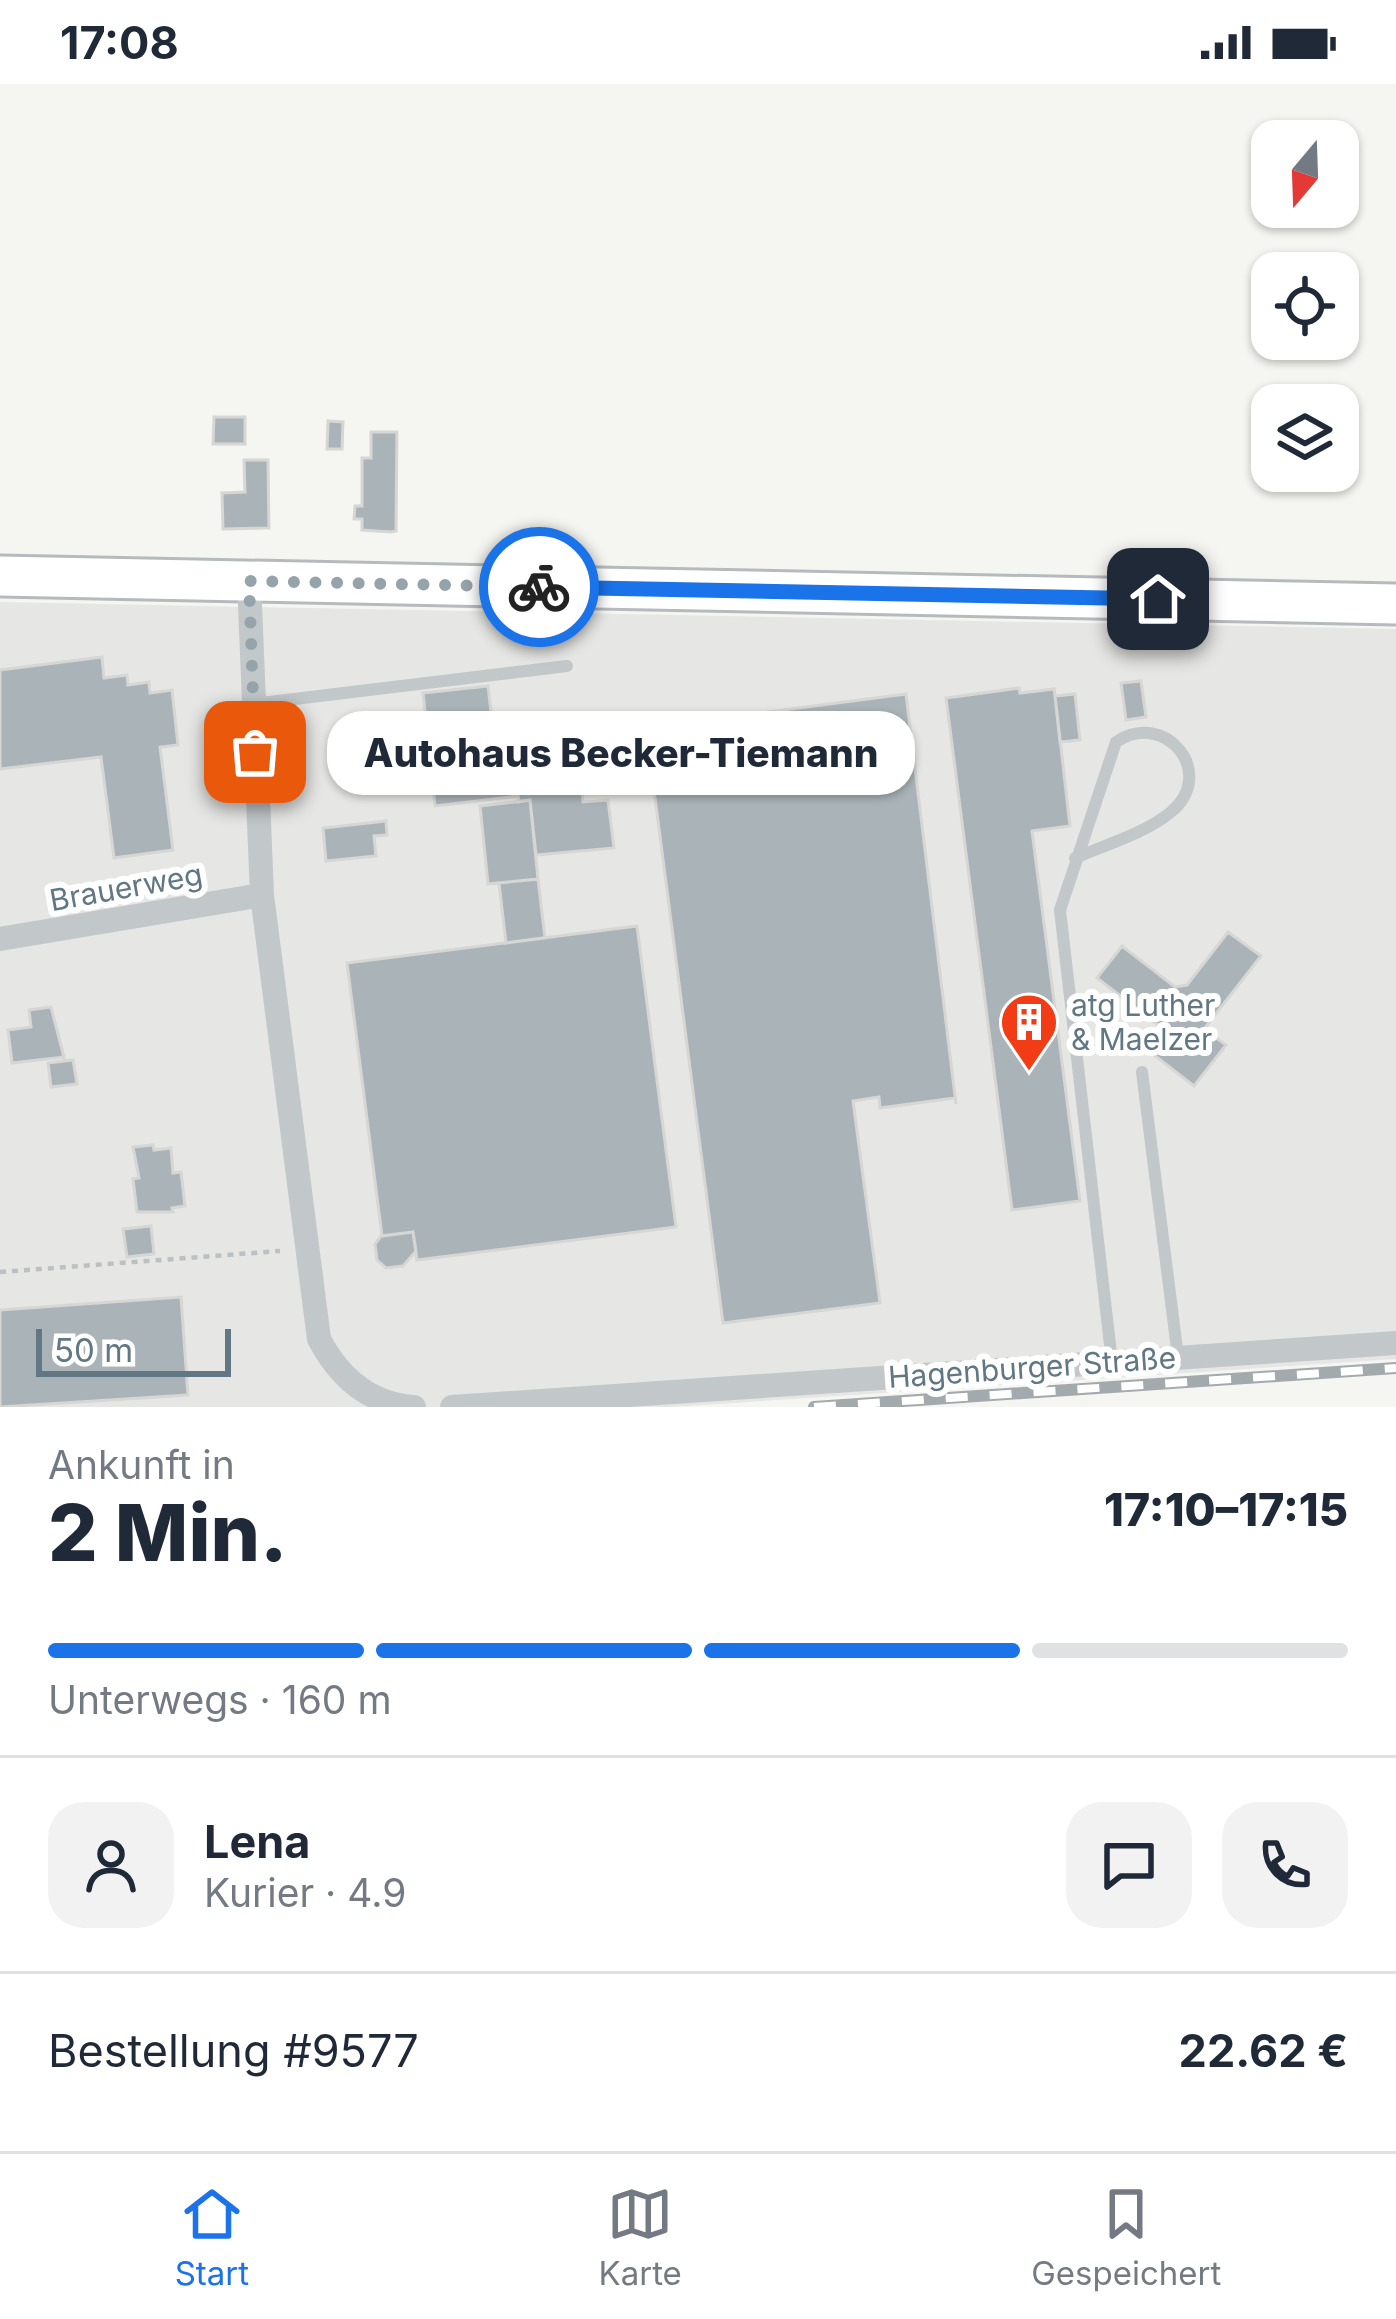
<!DOCTYPE html>
<html lang="de">
<head>
<meta charset="utf-8">
<style>
	:root { --surface:#fff; --page:#f2f2f3; --text:#1f2937; --muted:#747a83; --line:#e0e1e3; --accent:#1a73e8 }
	body { margin:0; font-family:Inter,sans-serif; background:var(--page); color:var(--text); height:100vh; display:flex; flex-direction:column; font-size:45px; white-space:nowrap }
	* { box-sizing:border-box; margin:0 }
	p { font-size:39px; color:var(--muted) }
	.icon { flex:none; width:66px; height:66px; fill:none; stroke:currentColor; stroke-width:2; stroke-linecap:round; stroke-linejoin:round }
	.map { position:relative; height:1323px; overflow:hidden }
	.drawer { display:flex; flex-direction:column; background:var(--surface); flex:1 }
	.drawer>* { flex:none }
	.needle { width:78px; rotate:199deg }
	.controls { position:absolute; left:1251px; top:36px; display:grid; gap:24px }
	.controls a { display:grid; place-items:center; width:108px; height:108px; border-radius:24px; background:var(--surface); box-shadow:0 3px 9px #0004; font-size:60px }
	.scale { position:absolute; left:36px; bottom:30px; width:195px; box-sizing:border-box; padding-left:12px; border:6px solid #617784; border-top:0; font-size:33px; line-height:42px; white-space:nowrap; color:#617784; -webkit-text-stroke:9px #fff; paint-order:stroke }
	.pin { position:absolute; display:grid; place-items:center; width:102px; height:102px; color:#fff; margin:-51px; border-radius:24px; box-shadow:0 6px 18px #0006 }
	.courier { position:absolute; display:grid; place-items:center; width:120px; height:120px; margin:-60px; border:9px solid #1a73e8; border-radius:50%; background:#fff; color:#222; box-shadow:0 3px 15px #0007 }
	.bubble { position:absolute; height:84px; border-radius:36px; background:var(--surface); box-shadow:0 3px 9px #0004; font-size:39px; font-weight:800; line-height:84px; text-align:center }
	.overview em { font-style:normal; font-weight:800 }
	.overview div { display:flex; flex-direction:column-reverse }
	.overview { display:flex; align-items:center; justify-content:space-between; height:204px; padding:0 48px }
	h1 { font-size:78px; font-weight:800; line-height:90px }
	.bar { display:grid; grid-template-columns:repeat(4,1fr); gap:18px 12px; align-content:center; height:144px; padding:0 48px }
	.bar i { height:15px; border-radius:9px; background:var(--line) }
	.bar .selected { background:var(--accent) }
	.bar p { grid-column:span 4 }
	.line { display:flex; align-items:center; gap:30px; padding:0 48px; border-top:3px solid var(--line) }
	.line div { flex:1 }
	.round { display:grid; place-items:center; flex:none; width:126px; height:126px; border-radius:36px; background:var(--page) }
	.status { display:flex; justify-content:space-between; align-items:center; height:84px; padding:0 60px; background:var(--surface); direction:ltr }
	.status svg { height:33px; fill:currentColor }
	.tab-bar { display:flex; justify-content:space-around; align-items:center; height:168px; border-top:3px solid var(--line); background:var(--surface); font-size:33px; color:var(--muted) }
	.tab-bar a { display:grid; justify-items:center; gap:6px }
	.tab-bar .selected { color:var(--accent) }
	.map>svg:first-child { display:block }
	.built { fill:#e6e6e4 }
	.building { fill:#aab4b8; stroke:#d6d6d4; stroke-width:3 }
	.lines { fill:none; stroke-linecap:round; stroke-linejoin:round }
	.primary-casing { stroke:#b5babd; stroke-width:45 }
	.path { stroke:#bdc0c2; stroke-width:4.5; stroke-dasharray:6 6; stroke-linecap:butt }
	.lane { stroke:#c2c7c9; stroke-width:12 }
	.street { stroke:#c2c7c9; stroke-width:24 }
	.primary { stroke:#fff; stroke-width:39 }
	.rail-casing { stroke:#a2aaae; stroke-width:12 }
	.rail { stroke:#fff; stroke-width:8; stroke-dasharray:22; stroke-linecap:butt }
	.done { stroke:#95a3aa; stroke-width:12; stroke-dasharray:0 21.6 }
	.route { stroke:#1a73e8; stroke-width:15 }
	.labels { text-anchor:middle; dominant-baseline:central; stroke-width:12; stroke-linejoin:round; paint-order:stroke }
	.street-label { font-size:30px; fill:#617784; stroke:#fff }
	.poi-label { font-size:30px; fill:#617784; stroke:#fff; text-anchor:start }
</style>
</head>
<body>
<div class="status"><b>17:08</b><svg viewBox="0 0 49 12"><path d="M0 12V9h3v3zM5 12V6h3v6zM10 12V3h3v9zM15 12V0h3v12zM26 1h20v11H26zM47 4h2v5h-2z"/></svg></div>
<div class="map">
<svg width="1396" height="1323" viewBox="0 0 1396 1323">
	<rect width="100%" height="100%" fill="#f5f5f1"/>
	<path class="built" d="M0,518L1396,545V1275L672,1323H0Z"/>
	<path class="building" d="M214,333H245V360H213Z
		M328,337L343,338L342,365H327Z
		M371,348H397L396,447L391,448L362,446V435H354L355,422H362V374H371Z
		M244,376H268L269,444L223,445L222,409L245,408Z
		M102,573L104,594L127,591L128,601L149,598L150,609L172,606L178,661L160,663L173,766L114,774L101,673L0,685V586Z
		M1141,597L1146,633L1126,636L1121,599Z
		M488,602L495,662L586,652L592,704L582,706L583,718L608,716L614,764L536,771L530,716L519,718L518,712L435,722L423,609Z
		M1019,604L1020,609L1054,605L1055,612L1070,742L1032,747L1080,1117L1012,1126L946,614Z
		M906,610L956,1020L955,1014L880,1024L879,1013L853,1017L880,1219L723,1239L646,644Z
		M1075,610L1080,656L1060,658L1055,612Z
		M530,716L538,795L488,800L480,722Z
		M386,737L387,751L374,752L376,772L326,777L323,744Z
		M538,795L545,854L506,859L499,799Z
		M637,842L676,1143L417,1176L413,1148L382,1152L347,879Z
		M1228,848L1261,872L1204,945L1226,961L1194,1002L1154,971L1170,950L1097,894L1122,862L1175,903L1187,901Z
		M51,923L65,977L63,973L12,979L8,946L31,943L29,926Z
		M73,976L77,1000L51,1003L48,979Z
		M153,1061L154,1066L171,1064L173,1089L181,1088L185,1122L172,1124L173,1128H137L133,1095L139,1094L133,1063Z
		M151,1142L154,1170L127,1173L123,1145Z
		M413,1148L416,1167L403,1182L386,1184L377,1176L375,1160L381,1152Z
		M181,1213L188,1311L0,1323V1226Z"/>
	<g class="lines">
		<g class="primary-casing">
			<path id="primary" d="M0,492L1396,520"/>
		</g>
		<path class="path" d="M0,1188L280,1167"/>
		<path class="lane" d="M253,620L567,582
			M1075,774C1105,761 1146,749 1171,728C1218,689 1165,625 1116,658L1060,826L1112,1278
			M1142,988L1178,1273"/>
		<path class="street" d="M249,497L262,811L319,1255C339,1293 369,1320 414,1323
			M0,855L262,811
			M452,1323L1396,1259"/>
		<use href="#primary" class="primary"/>
		<g class="rail-casing">
			<path id="rail" d="M814,1323L1396,1284"/>
		</g>
		<use href="#rail" class="rail"/>
	</g>
	<g class="lines">
		<path class="done" d="M255,668L249,497L539,503"/>
		<path class="route" d="M539,503L1158,515"/>
	</g>
	<defs>
		<g id="building-pin" transform="scale(3)"><path d="M0 17L-7.5 6A9.5 9.5 0 1 1 7.5 6Z" fill="#f13c15" stroke="#fff"/><path d="M-4-6H4V6H1V3H-1V6H-4ZM-2.5-4.3h1.7v1.8h-1.7ZM.8-4.3h1.7v1.8H.8ZM-2.5-1h1.7V.8h-1.7ZM.8-1h1.7V.8H.8Z" fill="#fff"/></g>
	</defs>
	<g fill-rule="evenodd">
		<use href="#building-pin" x="1029" y="938"/>
	</g>
	<g class="labels">
		<g class="street-label">
			<text transform="translate(126 803) rotate(-10)">Brauerweg</text>
			<text transform="translate(1032 1283) rotate(-4)">Hagenburger Straße</text>
		</g>
		<g class="poi-label">
			<text x="1071" y="921">atg Luther<tspan x="1071" dy="34">&amp; Maelzer</tspan></text>
		</g>
	</g>
</svg>
<div class="controls">
<a><svg class="needle" viewBox="-14 -14 28 28"><path d="M0-13l5 13h-10z" fill="#e53935"/><path d="M0 13l5-13h-10z" fill="#747a83"/></svg></a>
<a><svg class="icon" aria-label="locate" viewBox="0 0 24 24"><circle cx="12" cy="12" r="6"/><path d="M12 2v4M12 18v4M2 12h4M18 12h4"/></svg></a>
<a><svg class="icon" aria-label="layers" viewBox="0 0 24 24"><path d="M12 4l9 5-9 5-9-5zM3 14l9 5 9-5"/></svg></a>
</div>
<div class="scale">50 m</div>
<div class="pin" style="left:255px;top:668px;background:#ea580c"><svg class="icon" aria-label="bag" viewBox="0 0 24 24"><path d="M5 8h14l-1 12H6zM9 8a3 3 0 0 1 6 0"/></svg></div>
<div class="pin" style="left:1158px;top:515px;background:#1f2937"><svg class="icon" aria-label="home" viewBox="0 0 24 24"><path d="M3 11l9-7 9 7M6 9v11h12V9"/></svg></div>
<div class="courier" style="left:539px;top:503px"><svg class="icon" aria-label="bike" viewBox="0 0 24 24"><circle cx="6" cy="16" r="4"/><circle cx="18" cy="16" r="4"/><path d="M6 16l4-8h5l3 8M10 8l3 8H6M13 5h3"/></svg></div>
<div class="bubble" style="left:327px;top:627px;width:588px">Autohaus Becker-Tiemann</div>
</div>
<section class="drawer">
<div class="overview"><div><h1>2 Min.</h1><p>Ankunft in</p></div><em>17:10–17:15</em></div>
<div class="bar"><i class="selected"></i><i class="selected"></i><i class="selected"></i><i></i><p>Unterwegs · 160 m</p></div>
<div class="line" style="height:216px"><a class="round"><svg class="icon" aria-label="person" viewBox="0 0 24 24"><circle cx="12" cy="8" r="4"/><path d="M4 21q1-7 8-7t8 7"/></svg></a><div><b>Lena</b><p>Kurier · 4.9</p></div><a class="round"><svg class="icon" aria-label="chat" viewBox="0 0 24 24"><path d="M4 5h16v11H9l-5 4z"/></svg></a><a class="round"><svg class="icon" aria-label="phone" viewBox="0 0 24 24"><path d="M5 4h4l2 5-3 2q2 4 5 5l2-3 5 2v4C11 20 4 13 5 4z"/></svg></a></div>
<div class="line" style="height:156px"><div>Bestellung #9577</div><b>22.62 €</b></div>
</section>
<nav class="tab-bar">
<a class="selected"><svg class="icon" aria-label="home" viewBox="0 0 24 24"><path d="M3 11l9-7 9 7M6 9v11h12V9"/></svg>Start</a>
<a><svg class="icon" aria-label="map" viewBox="0 0 24 24"><path d="M3 6l6-2 6 2 6-2v14l-6 2-6-2-6 2zM9 4v14M15 6v14"/></svg>Karte</a>
<a><svg class="icon" aria-label="saved" viewBox="0 0 24 24"><path d="M7 4h10v16l-5-4-5 4z"/></svg>Gespeichert</a>
</nav>
</body>
</html>
